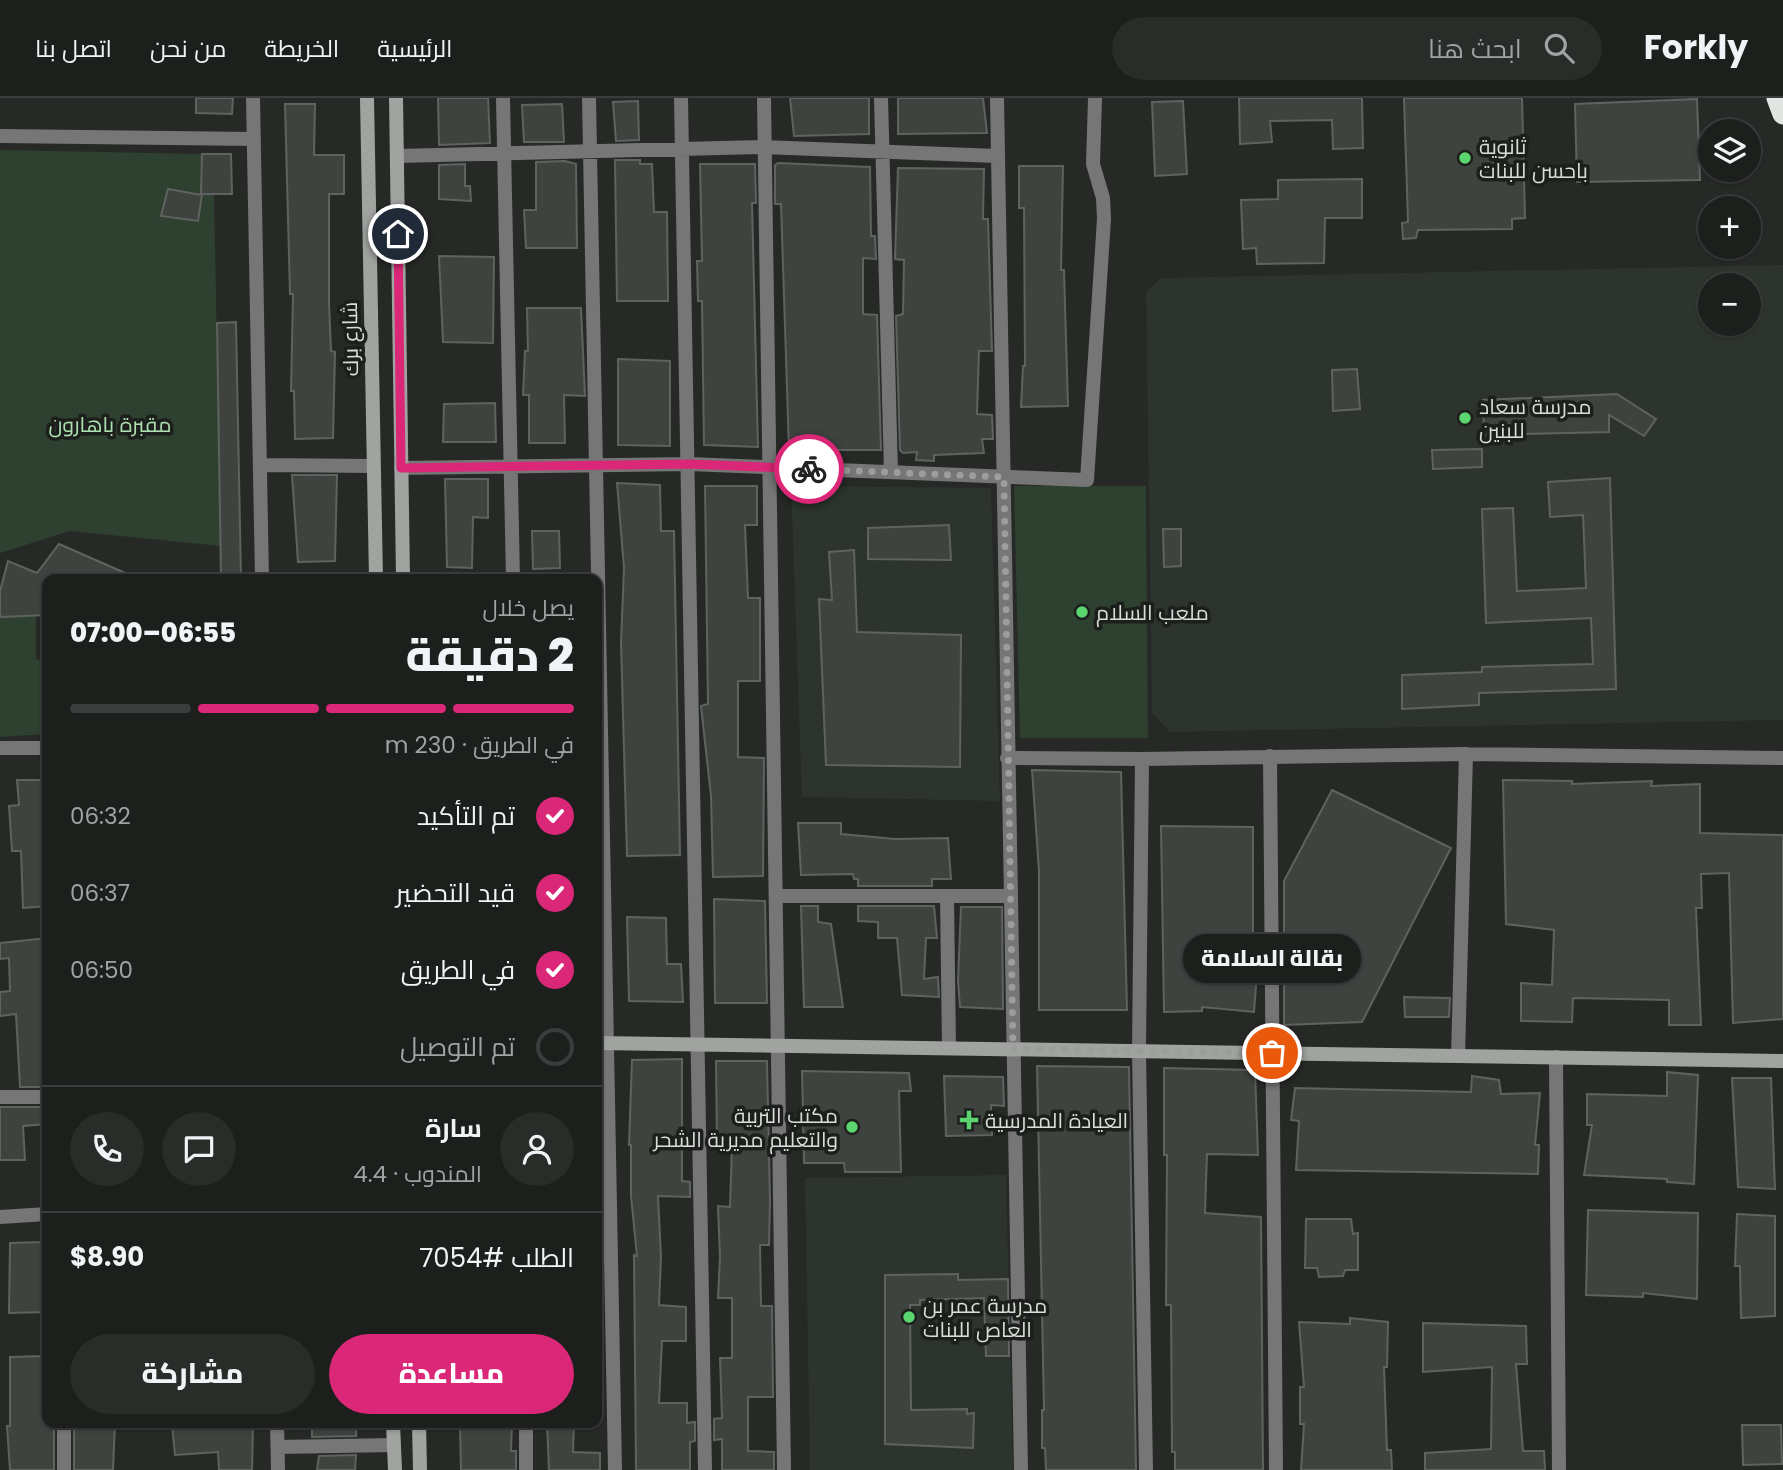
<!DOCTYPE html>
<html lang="ar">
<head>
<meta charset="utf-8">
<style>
	:root { --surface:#1c1f1c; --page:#292c29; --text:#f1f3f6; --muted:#a0a2a3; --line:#3a3d3b; --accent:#db2777 }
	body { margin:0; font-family:Poppins,Cairo,sans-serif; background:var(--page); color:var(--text); direction:rtl; height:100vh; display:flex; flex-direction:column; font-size:26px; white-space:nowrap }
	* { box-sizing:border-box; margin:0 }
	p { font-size:23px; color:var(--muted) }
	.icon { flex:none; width:38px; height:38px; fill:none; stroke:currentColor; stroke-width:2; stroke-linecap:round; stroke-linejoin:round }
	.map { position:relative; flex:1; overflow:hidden; direction:ltr }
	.panel { position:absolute; left:42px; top:476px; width:560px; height:854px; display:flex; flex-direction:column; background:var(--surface); border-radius:14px; box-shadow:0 2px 5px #0004,0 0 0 2px var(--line); direction:rtl }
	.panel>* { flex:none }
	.buttons { position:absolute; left:1698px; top:21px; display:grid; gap:14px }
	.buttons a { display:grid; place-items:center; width:63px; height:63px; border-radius:50%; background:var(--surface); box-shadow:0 2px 5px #0004,0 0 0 2px var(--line); font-size:35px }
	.pin { position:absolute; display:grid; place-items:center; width:60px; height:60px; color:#fff; margin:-30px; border:4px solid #fff; border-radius:50%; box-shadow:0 2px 7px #0007 }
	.courier { position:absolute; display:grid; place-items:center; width:70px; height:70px; margin:-35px; border:5px solid #db2777; border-radius:50%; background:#fff; color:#222; box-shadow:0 2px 9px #0007 }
	.bubble { position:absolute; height:49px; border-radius:24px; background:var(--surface); box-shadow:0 2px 5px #0004,0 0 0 2px var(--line); font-size:23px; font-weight:800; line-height:49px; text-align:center; direction:rtl }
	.head em { font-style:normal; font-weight:800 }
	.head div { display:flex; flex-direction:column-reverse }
	.head { display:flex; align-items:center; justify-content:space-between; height:119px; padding:0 28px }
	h1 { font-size:46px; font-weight:800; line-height:52px }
	.bar { display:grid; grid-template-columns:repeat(4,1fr); gap:10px 7px; align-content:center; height:84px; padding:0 28px }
	.bar i { height:9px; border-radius:5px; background:var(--line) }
	.bar .on { background:var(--accent) }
	.bar p { grid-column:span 4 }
	.line { display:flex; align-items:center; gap:18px; padding:0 28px; border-top:2px solid var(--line) }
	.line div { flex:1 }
	.round { display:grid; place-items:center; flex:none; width:74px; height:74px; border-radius:37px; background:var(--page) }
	ol { padding:0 28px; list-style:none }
	li { display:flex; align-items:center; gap:21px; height:77px }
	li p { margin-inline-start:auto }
	li .icon { padding:7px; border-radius:50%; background:var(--accent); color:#fff; stroke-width:4 }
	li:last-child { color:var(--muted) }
	li i { width:38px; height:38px; border:4px solid var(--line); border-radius:50% }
	.primary-button { display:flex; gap:14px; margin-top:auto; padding:14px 28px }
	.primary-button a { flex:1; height:80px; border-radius:42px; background:var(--accent); color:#fff; font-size:28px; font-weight:800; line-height:80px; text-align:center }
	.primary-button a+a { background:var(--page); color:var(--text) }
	header { display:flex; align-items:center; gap:42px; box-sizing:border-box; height:98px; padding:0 35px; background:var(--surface); border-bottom:2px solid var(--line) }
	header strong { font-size:33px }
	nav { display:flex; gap:38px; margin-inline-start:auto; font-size:24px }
	.search { width:490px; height:63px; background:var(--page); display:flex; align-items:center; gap:18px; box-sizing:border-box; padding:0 24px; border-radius:38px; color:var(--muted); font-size:26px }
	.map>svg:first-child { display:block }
	.built { fill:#2c342d; fill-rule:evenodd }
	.green { fill:#2e4030 }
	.building { fill:#3f433f; stroke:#5f635f; stroke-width:2 }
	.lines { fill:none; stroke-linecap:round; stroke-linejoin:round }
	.street { stroke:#757675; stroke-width:14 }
	.secondary { stroke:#a0a3a0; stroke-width:14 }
	.highway { stroke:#e1e5e1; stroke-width:21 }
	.done { stroke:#9b9e9b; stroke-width:7; stroke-dasharray:0 12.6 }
	.route { stroke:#db2777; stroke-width:9 }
	.poi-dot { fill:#5bd56e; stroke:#1c1f1c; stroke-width:2.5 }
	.labels { text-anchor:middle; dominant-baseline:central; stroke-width:7; stroke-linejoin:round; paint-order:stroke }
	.poi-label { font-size:21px; fill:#daddda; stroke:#1c1f1c; text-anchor:start }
	.street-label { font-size:21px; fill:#daddda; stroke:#1c1f1c }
	.park-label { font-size:21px; fill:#ade1b1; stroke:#1c1f1c }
</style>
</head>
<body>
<header>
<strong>Forkly</strong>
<div class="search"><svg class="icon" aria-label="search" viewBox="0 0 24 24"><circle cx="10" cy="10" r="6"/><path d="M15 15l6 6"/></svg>ابحث هنا</div>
<nav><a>الرئيسية</a><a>الخريطة</a><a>من نحن</a><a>اتصل بنا</a></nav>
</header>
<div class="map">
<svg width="1783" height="1372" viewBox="0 0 1783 1372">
	<rect width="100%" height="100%" fill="#262926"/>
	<path class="built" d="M1783,167V622L1170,634L1152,615L1146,194L1161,180ZM1710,187H1748V226H1710Z
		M791,388L991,390L1000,703L802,699Z
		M1006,1077L1013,1372H810L805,1080Z"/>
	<path class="green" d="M0,52L202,56V71L214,96L221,448L70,433L0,455Z
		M1014,388H1146L1148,640H1020Z
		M36,518V561L47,563V636L0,639V519Z"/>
	<path class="building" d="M196,0H233L232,16L196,15Z
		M438,0H488L490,45L439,47Z
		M790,0H869V36L794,38Z
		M898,0H983L987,35L898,36Z
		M1239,0H1362L1363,50L1333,51L1332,22L1270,23L1272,44L1240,46Z
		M1404,0H1522L1525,120L1512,121V131L1418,132L1416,140L1403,141L1402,125L1408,124Z
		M1697,1L1700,82L1577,84L1575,6Z
		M638,3L639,42L616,43L613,4Z
		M1183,3L1187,76L1155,78L1152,4Z
		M285,6H315L314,57H344V96H329V205L331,253L335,254L333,340L295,341L294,293H291L293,196H290Z
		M562,6L564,44H524L522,7Z
		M202,56H231L232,96H201Z
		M615,62H640V66H652L654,114H667L668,203H617Z
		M565,63L576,66L577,150H526L524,112H536V64Z
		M778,65L870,69L871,138H875L876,161L863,160V216L877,217L881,352H789L781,106H775V67Z
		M465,66V88H470L471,103L439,101V67Z
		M700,66H755L756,105H752L758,349L704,347L702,203H698L697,163H702Z
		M1019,68H1063L1061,172H1064L1068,308L1021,309L1023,268H1025L1024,110H1019Z
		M898,70L984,71L983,121H988L992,253H979L977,316L992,317L993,341H982L984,355L934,357V363L916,362L917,354L903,355L900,352L896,218L903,216L904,162L895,161Z
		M1362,81V120H1325L1324,165L1257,166L1256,150L1243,151L1241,102L1278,101V82Z
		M168,91L202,97L198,123L161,118Z
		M439,158L494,159L493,245L443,244Z
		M527,210H581L585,298L564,297L565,345H529V297H523L525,253H528Z
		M236,224L241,481H221L217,225Z
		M618,261L670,263V348L618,347Z
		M1357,271L1360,311L1333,313L1332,272Z
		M1617,296L1656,321L1644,338L1609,317V334L1484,337L1483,302Z
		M495,305L496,344H443L444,306Z
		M1482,351V369L1433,371L1432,352Z
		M292,377H337L335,463L298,464Z
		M1610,380L1616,591L1479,595V607L1402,611V577L1482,574V569L1593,566L1591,520L1486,525L1482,411L1513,410L1517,493L1586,490L1583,417L1550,419L1548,384Z
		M445,381H488V420L473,419L472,470L447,469Z
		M617,385L660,387L661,433H674L680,757L627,758L621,545L624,470Z
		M705,388H757V427H745L748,500H760V583H738V659L764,660L763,778L713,779L711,698L701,608L708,606Z
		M949,427L951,462L868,461V430Z
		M1163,431H1181V468L1164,469Z
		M532,433H559L560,470L533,471Z
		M59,446L139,481H47V517L0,519V493L8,463L37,475Z
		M854,452L857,534L961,537L960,669L826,667L819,501L832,502L829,454Z
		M1032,672L1121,674L1127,912H1039V773Z
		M17,682H47V808L23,810L21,753H12L9,708L19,707Z
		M1503,682L1572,683V686L1652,683L1651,688L1700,686V735L1783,737V921L1733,925L1729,775L1701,776L1702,810H1696L1701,927H1669V902L1573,900L1572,924L1521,923V885L1552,887L1554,832L1506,826Z
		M1332,692L1451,750L1362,924L1284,927V783Z
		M798,725H841V736L895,741L948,740L951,781H932V788H858V781H854L853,776L801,777Z
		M1161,728L1253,729V875H1257L1254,914L1202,909V913L1164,914Z
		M714,801L765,803L767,905H715Z
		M801,808H818V824L831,826L843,909H804Z
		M858,808H934L937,840H926L924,881L938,879L939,899L902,897L897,840H878V824L858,823Z
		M961,809H1002L1003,911L960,909L958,882Z
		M627,819L666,820L667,866H681L683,904L629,903Z
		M47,840V989H20L16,916L0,918V894L10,893L9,860L0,861V845Z
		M1404,899L1450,900L1449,919H1405Z
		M682,961V1083L690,1084V1099L658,1098L661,1159L659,1207L686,1209V1243H662L659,1305H687V1325L695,1324V1343L690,1344V1372H636L634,1157L637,1158L631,1098V1047H629L632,962Z
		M716,963H767L770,1102L769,1147H760L761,1208H772L773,1299H748V1353L774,1354V1372H722V1341L714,1342V1321L722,1320L720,1260H732V1200H718L720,1159L718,1108L730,1109L732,1047H717Z
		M1037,968L1129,969L1136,1372H1046L1045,1350H1042V1312H1044Z
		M1164,970L1255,972L1258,1057L1207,1056L1205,1115L1261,1119L1263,1372H1175V1354H1172L1171,1207H1166L1167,1057H1164Z
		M802,973L909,975L911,993H899L901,1074H845L844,1065H804Z
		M1667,974L1698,977L1694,1086L1667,1084V1081L1584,1077L1592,1027H1587V996L1667,998Z
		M944,978L1003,979L1004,1008L991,1007L992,1037L946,1038Z
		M1472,978L1499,982L1501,996L1540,995L1535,1047H1539L1538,1076L1296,1072L1299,1023L1291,1022L1295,990L1471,994Z
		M1732,980H1771L1775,1091L1738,1089Z
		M0,1009H47V1026L23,1028L25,1062H0Z
		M1588,1112L1698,1115L1697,1201L1643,1195V1199L1586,1197Z
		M1737,1116L1775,1118V1218L1741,1220L1740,1168H1735Z
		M1306,1121H1351L1353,1136L1358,1135V1172H1345L1343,1178L1319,1179L1317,1170H1305Z
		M45,1144L47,1214L9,1215L10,1145Z
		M958,1176V1182L1008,1181L1009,1258H986L984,1200L920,1202V1207H910L911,1312L967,1311V1316L974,1315L973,1350L885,1346V1177Z
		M1350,1220L1388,1224L1387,1269H1384L1387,1352H1391L1392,1372H1301L1304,1326H1300V1289H1304L1299,1224L1350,1226Z
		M1423,1225L1526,1228L1527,1266H1516L1523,1353H1544L1545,1372H1425V1355L1491,1351L1492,1269L1423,1274Z
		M46,1258V1325H54V1372H10L7,1328H10V1259Z
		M74,1325H115L113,1372H74Z
		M312,1325H357L356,1338L312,1339Z
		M460,1325H512L511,1353H516V1372H461Z
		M547,1325H574L573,1354L600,1355V1372H549Z
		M172,1327L253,1328L252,1372H219L218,1354L175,1357Z
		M1742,1327H1781L1782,1366L1743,1367Z
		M356,1357L355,1372H317L319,1358Z"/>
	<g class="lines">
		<path class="street" d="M253,0L262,481
			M503,0L513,481
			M589,0L615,1372
			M681,0L705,1372
			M764,0L784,1372
			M881,0L891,374
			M997,0L1021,1372
			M0,38L254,41
			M397,58L762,49L997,58
			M260,367L373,368
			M401,370L689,366L1087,382L1104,121L1103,100L1093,66L1095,0
			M0,650H47
			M1270,658L1276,1372
			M1007,660L1142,661L1139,953L1146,1372
			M1142,661L1466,656L1783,660
			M777,798H1010
			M947,798L949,950
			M1458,958L1466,656
			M1556,959L1559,1372
			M0,999H47
			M0,1119L47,1116
			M277,1325L278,1372
			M526,1325V1372
			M278,1349L394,1347
			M64,1372V1325"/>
		<path class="secondary" d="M367,0L376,481
			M396,0L403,481
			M597,945L1783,963
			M393,1325L395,1372
			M419,1325L420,1372"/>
		<path class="highway" d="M1777,0L1783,16"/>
	</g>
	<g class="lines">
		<path class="done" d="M809,371L1004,379L1013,951L1272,955"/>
		<path class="route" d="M398,136L401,370L689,366L809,371"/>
	</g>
	<g class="poi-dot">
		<circle cx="1465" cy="60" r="7"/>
		<circle cx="1465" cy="320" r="7"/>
		<circle cx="1082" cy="514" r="7"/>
		<path d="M965.5 1011.5h7v7h7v7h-7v7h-7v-7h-7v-7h7z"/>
		<circle cx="852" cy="1029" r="7"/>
		<circle cx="909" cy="1219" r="7"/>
	</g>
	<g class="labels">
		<g class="poi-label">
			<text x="1479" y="48">ثانوية<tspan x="1479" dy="24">باحسن للبنات</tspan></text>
			<text x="1479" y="308">مدرسة سعاد<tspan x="1479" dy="24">للبنين</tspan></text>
			<text x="1096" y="514">ملعب السلام</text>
			<text x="838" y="1017" text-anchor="end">مكتب التربية<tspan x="838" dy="24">والتعليم مديرية الشحر</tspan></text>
			<text x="985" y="1022">العيادة المدرسية</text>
			<text x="923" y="1207">مدرسة عمر بن<tspan x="923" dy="24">العاص للبنات</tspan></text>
		</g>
		<g class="street-label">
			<text transform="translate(350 241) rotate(-91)">شارع برك</text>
		</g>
		<g class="park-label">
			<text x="110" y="326">مقبرة باهارون</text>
		</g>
	</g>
</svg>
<div class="buttons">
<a><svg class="icon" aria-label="layers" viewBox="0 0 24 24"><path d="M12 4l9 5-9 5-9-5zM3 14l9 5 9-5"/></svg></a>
<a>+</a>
<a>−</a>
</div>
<div class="pin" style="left:1272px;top:955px;background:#ea580c"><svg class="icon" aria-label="bag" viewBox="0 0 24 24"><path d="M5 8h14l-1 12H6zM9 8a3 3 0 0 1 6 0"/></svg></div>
<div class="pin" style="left:398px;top:136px;background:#1f2937"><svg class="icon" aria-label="home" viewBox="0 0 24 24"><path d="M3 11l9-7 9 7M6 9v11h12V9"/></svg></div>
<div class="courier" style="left:809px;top:371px"><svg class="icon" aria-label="bike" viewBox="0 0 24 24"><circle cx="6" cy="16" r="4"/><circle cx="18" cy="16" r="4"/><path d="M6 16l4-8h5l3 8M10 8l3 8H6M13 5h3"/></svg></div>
<div class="bubble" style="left:1183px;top:836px;width:178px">بقالة السلامة</div>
<section class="panel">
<div class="head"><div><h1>2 دقيقة</h1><p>يصل خلال</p></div><em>06:55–07:00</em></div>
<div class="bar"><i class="on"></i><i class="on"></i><i class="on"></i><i></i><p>في الطريق · 230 m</p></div>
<ol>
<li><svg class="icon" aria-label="check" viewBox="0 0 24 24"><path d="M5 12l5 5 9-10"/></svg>تم التأكيد<p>06:32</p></li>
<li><svg class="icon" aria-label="check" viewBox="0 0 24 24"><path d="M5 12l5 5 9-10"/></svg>قيد التحضير<p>06:37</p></li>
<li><svg class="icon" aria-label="check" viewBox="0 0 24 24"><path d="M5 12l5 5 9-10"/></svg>في الطريق<p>06:50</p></li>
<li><i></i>تم التوصيل</li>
</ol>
<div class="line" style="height:126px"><a class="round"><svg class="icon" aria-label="person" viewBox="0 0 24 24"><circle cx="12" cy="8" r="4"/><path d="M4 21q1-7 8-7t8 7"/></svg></a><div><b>سارة</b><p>المندوب · 4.4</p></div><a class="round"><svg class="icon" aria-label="chat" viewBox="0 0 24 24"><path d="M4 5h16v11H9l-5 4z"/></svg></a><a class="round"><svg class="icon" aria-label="phone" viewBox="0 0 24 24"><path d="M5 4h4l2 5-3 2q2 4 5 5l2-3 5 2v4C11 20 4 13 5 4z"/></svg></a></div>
<div class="line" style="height:91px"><div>الطلب #7054</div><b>$8.90</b></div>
<div class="primary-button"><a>مساعدة</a><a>مشاركة</a></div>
</section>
</div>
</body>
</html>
